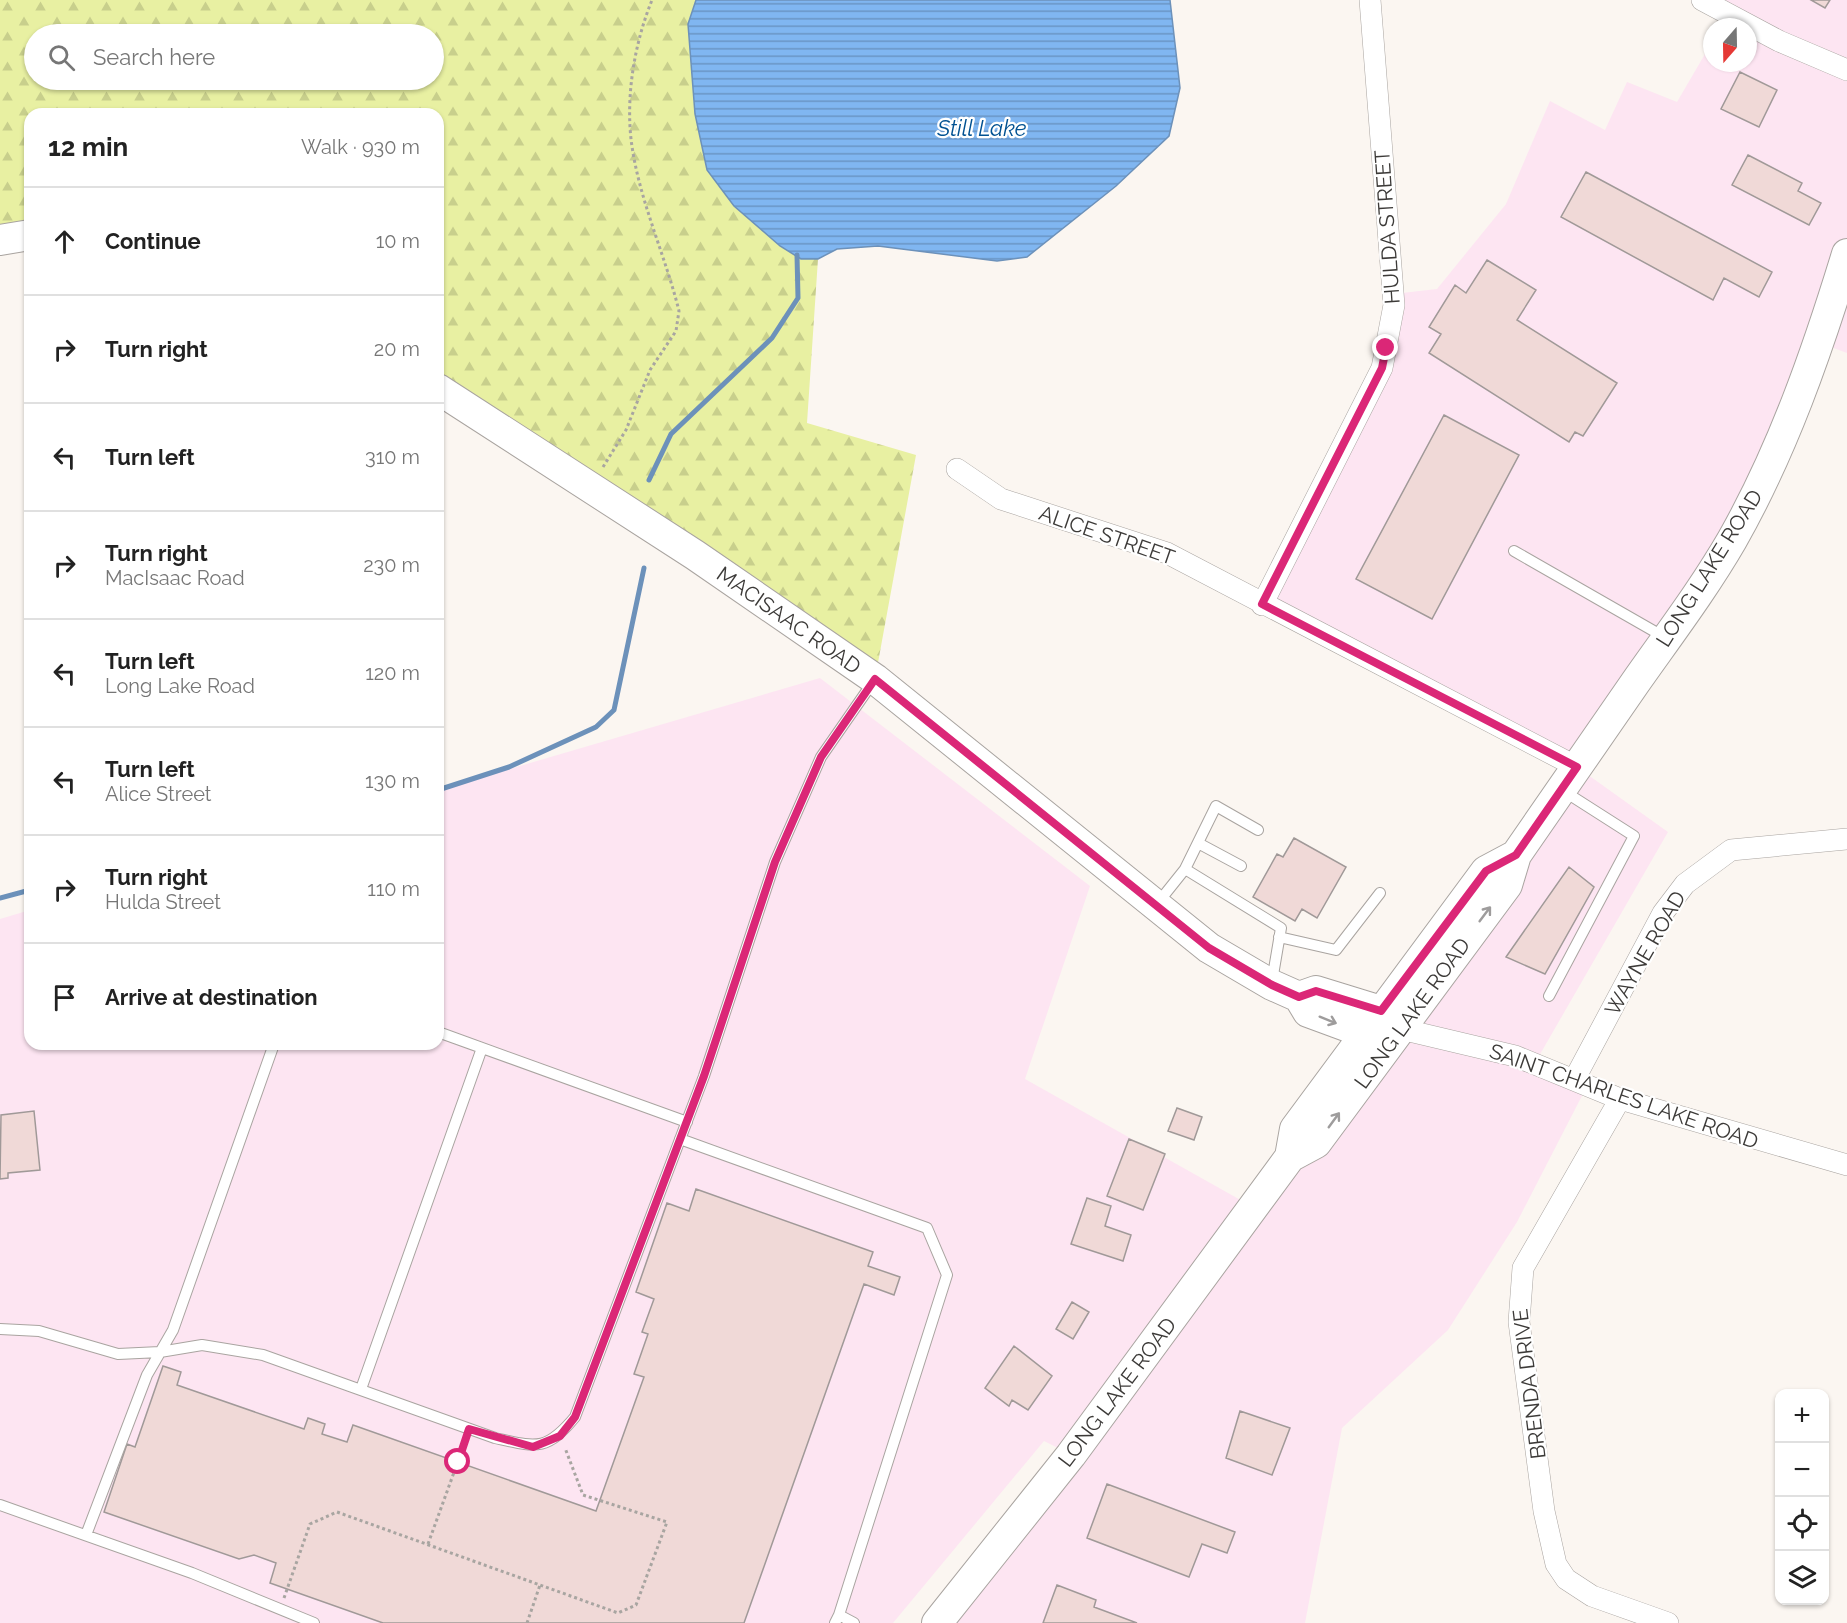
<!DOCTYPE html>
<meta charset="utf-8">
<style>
:root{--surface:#fff;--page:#f6f6f6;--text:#222;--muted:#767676;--line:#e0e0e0}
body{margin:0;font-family:Raleway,sans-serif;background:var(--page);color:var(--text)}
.controls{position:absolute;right:18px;bottom:18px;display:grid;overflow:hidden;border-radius:12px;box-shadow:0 2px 4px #0004}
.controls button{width:54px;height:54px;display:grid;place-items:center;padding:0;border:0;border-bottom:2px solid var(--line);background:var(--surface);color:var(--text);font:30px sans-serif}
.compass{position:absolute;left:1703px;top:18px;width:54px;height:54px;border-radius:50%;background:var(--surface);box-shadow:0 2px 4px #0004;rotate:200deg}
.stop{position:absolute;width:18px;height:18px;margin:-14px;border:4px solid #db2777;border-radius:50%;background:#fff}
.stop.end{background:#db2777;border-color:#fff;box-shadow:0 2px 6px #0008}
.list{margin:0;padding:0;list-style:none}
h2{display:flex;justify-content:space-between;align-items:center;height:78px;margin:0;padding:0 24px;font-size:26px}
h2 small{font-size:20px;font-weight:400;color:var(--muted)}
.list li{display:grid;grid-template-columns:39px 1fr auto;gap:18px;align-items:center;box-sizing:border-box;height:108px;padding:0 24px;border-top:2px solid var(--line)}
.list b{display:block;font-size:22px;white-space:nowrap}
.list p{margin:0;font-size:20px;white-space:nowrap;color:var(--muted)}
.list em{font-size:20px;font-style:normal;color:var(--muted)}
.icon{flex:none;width:33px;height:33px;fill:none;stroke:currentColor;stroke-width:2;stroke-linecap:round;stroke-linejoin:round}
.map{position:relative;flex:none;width:1847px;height:1623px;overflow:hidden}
.search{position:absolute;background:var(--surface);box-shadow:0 2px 4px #0004;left:24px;top:24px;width:420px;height:66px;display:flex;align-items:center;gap:15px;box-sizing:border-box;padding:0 21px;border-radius:33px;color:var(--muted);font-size:22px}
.panel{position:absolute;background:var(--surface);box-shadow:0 2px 4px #0004;left:24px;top:108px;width:420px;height:942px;border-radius:18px}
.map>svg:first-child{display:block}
.commercial{fill:#fde5f2}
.forest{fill:url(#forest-firs);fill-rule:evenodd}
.water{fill:url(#water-rules);stroke:#6c91ba;stroke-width:1.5}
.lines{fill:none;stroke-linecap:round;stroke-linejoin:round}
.stream{stroke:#6c91ba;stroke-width:5}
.building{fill:#f0d9d7;stroke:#a09998;stroke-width:1.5}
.lane-casing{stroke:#a9a4a0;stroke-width:12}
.street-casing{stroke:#a9a4a0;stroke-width:22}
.secondary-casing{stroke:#a9a4a0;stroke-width:32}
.path{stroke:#a8a5a1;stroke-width:3;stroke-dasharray:3 3;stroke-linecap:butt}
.lane{stroke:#fff;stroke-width:10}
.street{stroke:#fff;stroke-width:21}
.secondary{stroke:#fff;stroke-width:30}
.oneway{stroke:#9e9c9c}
.route{stroke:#db2777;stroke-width:8}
.labels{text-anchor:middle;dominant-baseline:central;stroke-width:4.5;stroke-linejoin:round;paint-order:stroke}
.street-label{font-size:21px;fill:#3c3a38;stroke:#fff}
.water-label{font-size:22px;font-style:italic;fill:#005192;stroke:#fff}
</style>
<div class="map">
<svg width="1847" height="1623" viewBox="0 0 1847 1623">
<defs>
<pattern id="forest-firs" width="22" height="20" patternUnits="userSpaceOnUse" patternTransform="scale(1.5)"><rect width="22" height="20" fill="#e8f0a2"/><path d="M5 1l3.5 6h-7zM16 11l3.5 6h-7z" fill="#c8cf8c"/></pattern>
<pattern id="water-rules" width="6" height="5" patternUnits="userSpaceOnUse" patternTransform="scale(1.5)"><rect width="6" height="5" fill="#80b6f1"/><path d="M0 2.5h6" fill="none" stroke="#6a95c4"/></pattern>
</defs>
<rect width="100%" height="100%" fill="#fbf6f1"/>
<path class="commercial" d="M1719,0H1847V353L1820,343L1793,410L1577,767L1668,832L1535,1063L1587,1086L1517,1222L1448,1330L1342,1428L1305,1623H943L1070,1454L1044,1441L893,1623H0V919L30,910V1044H438V790L820,678L1090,886L1025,1079L1253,1207L1577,767L1262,605L1382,368L1393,294L1437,289L1506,204L1550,101L1605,130L1627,82L1677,102L1712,42V63H1748V27H1721L1728,14Z"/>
<path class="forest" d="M0,0H696L688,24L695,114L707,170L780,245L801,259H818L807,423L916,455L875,679L438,389V114H30V235L0,240ZM34,34H434V80H34Z"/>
<path class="water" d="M696,0H1170L1180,88L1169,136L1116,186L1027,257L997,261L878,246L837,249L818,259H801L780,246L734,206L707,170L695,114L688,24Z"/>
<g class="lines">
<path class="stream" d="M649,480L671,434L772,338L798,298L797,255
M438,790L509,767L596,727L614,710L644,568
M0,898L30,890"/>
</g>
<path class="building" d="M1811,0H1830L1825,8Z
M1740,72L1777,90L1759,127L1721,109Z
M1748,155L1802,183L1798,191L1821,203L1809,225L1732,185Z
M1586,172L1772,272L1759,297L1724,278L1713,300L1561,217Z
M1487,260L1536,290L1517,320L1617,383L1583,436L1575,432L1569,442L1429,353L1441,334L1429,327L1455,285L1466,293Z
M1444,415L1519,455L1432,619L1356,579Z
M1294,838L1346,867L1317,918L1302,909L1295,921L1253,897L1277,854L1283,857Z
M1569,867L1594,887L1545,974L1506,957Z
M1177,1108L1202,1117L1194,1140L1168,1131Z
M34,1111L40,1170L8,1173V1178L0,1179L1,1115Z
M1129,1139L1165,1154L1143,1210L1107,1196Z
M696,1189L873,1252L868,1266L900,1277L894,1295L864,1284L744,1623H383L270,1583L276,1563L254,1555L239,1559L104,1512L127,1444L135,1447L163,1366L181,1372L177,1385L304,1429L308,1418L325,1424L322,1434L347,1442L353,1425L596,1511L644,1377L634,1374L648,1334L642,1332L654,1299L636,1292L667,1203L689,1211Z
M1087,1198L1111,1206L1105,1226L1131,1235L1123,1261L1071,1244Z
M1072,1302L1089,1312L1073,1339L1056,1329Z
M1014,1346L1052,1376L1028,1410L1012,1400L1009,1406L985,1388Z
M1240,1411L1290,1428L1272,1475L1226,1458Z
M1107,1484L1235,1532L1227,1553L1202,1544L1189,1577L1087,1538Z
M1057,1585L1096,1600L1094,1607L1137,1623H1043Z"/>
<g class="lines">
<g class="lane-casing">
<path id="lane" d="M1514,551L1666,638
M1198,843L1241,866
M1185,869L1216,806L1258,830
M1157,904L1185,869L1281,928L1272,981
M1279,937L1336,950L1380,893
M1549,996L1634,836L1562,790
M438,1032L687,1122
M680,1139L927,1228L947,1275L839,1615
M0,1329L39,1331L118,1354L160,1352L202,1345L263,1355L495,1438C536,1447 546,1452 575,1417L704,1076L775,862L821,757L873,682
M361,1389L482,1048
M0,1505L192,1573L314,1623
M86,1535L147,1375L173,1330L274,1044
M835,1623L839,1615L854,1623"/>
</g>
<g class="street-casing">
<path id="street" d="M1702,0L1779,41L1847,70
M957,469L1001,499L1167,553L1577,767
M1262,605L1382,368L1394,305L1370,0
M1401,1029L1515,1056L1620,1099L1847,1165
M1574,1080L1663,913L1685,884L1731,850L1847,839
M1620,1099L1523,1268L1519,1322L1544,1511L1556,1564L1566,1579L1592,1596L1668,1623"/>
</g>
<g class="secondary-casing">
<path id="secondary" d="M0,240L30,235
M438,389L695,555L875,679L1209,948L1272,985L1299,997L1308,1012L1365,1033L1401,1029
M1299,997L1316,991L1381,1011L1395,1024
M1290,1157L1316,1143L1507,885L1516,855C1556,798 1595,740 1635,683C1668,636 1703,590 1732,540C1783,450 1817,352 1847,254
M937,1623L1071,1455L1290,1157L1295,1129L1486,871L1516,855"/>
</g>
<path class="path" d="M603,467L626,430L650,370L676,331L679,311C665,254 638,198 631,139C626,93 635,42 652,0
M428,1544L465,1442
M284,1598L310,1524L337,1512L618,1613L636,1605L667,1522L583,1495L565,1448
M527,1623L540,1585"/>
<use href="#lane" class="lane"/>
<use href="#street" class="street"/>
<use href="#secondary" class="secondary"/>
</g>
<defs><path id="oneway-shaft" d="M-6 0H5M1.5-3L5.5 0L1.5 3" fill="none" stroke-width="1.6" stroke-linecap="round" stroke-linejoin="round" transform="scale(1.5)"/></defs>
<g class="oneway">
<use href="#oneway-shaft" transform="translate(1485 914) rotate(-53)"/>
<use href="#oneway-shaft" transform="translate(1328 1020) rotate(22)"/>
<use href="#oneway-shaft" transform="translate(1334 1120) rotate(-54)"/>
</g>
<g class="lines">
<path class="route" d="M458,1462L469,1429L533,1447L560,1436L575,1417L704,1076L775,862L821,757L875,679L1209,948L1272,985L1299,997L1316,991L1381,1011L1486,871L1516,855L1577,767L1262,604L1382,368L1386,348"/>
</g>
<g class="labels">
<g class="street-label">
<text transform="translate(1387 227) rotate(-94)">HULDA STREET</text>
<text transform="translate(1107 535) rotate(19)">ALICE STREET</text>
<text transform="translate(1709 568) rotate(-58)">LONG LAKE ROAD</text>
<text transform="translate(789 620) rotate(35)">MACISAAC ROAD</text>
<text transform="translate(1645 953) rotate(-60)">WAYNE ROAD</text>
<text transform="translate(1412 1013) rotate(-54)">LONG LAKE ROAD</text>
<text transform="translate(1624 1096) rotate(19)">SAINT CHARLES LAKE ROAD</text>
<text transform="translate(1529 1384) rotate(-97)">BRENDA DRIVE</text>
<text transform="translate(1117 1392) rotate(-53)">LONG LAKE ROAD</text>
</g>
<g class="water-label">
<text x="982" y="128">Still Lake</text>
</g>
</g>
</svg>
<div class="controls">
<button>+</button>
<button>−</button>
<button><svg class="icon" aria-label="locate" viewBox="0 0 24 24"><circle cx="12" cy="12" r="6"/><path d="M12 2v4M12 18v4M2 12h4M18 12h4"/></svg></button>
<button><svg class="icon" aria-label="layers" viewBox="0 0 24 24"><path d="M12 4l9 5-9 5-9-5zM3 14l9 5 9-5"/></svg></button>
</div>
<svg class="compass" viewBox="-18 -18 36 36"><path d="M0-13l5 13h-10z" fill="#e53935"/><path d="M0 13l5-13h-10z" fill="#767676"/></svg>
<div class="stop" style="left:458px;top:1462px"></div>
<div class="stop end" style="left:1386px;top:348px"></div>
<div class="search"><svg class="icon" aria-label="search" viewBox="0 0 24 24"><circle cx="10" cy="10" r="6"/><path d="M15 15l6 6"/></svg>Search here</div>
<section class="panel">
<h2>12 min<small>Walk · 930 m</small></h2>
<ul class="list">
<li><svg class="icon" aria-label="ahead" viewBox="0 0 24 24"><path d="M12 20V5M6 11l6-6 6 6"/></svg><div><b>Continue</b></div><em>10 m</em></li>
<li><svg class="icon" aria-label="right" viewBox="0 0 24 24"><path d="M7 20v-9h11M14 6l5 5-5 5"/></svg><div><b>Turn right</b></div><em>20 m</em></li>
<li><svg class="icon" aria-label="left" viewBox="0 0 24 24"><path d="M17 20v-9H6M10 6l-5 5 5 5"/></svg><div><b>Turn left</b></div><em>310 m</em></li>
<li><svg class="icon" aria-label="right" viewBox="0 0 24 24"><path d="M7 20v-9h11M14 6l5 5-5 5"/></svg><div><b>Turn right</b><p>MacIsaac Road</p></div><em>230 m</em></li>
<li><svg class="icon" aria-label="left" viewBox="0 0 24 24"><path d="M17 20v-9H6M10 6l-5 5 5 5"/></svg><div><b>Turn left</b><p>Long Lake Road</p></div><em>120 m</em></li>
<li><svg class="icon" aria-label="left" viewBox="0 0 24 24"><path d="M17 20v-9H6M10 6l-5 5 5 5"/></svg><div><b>Turn left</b><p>Alice Street</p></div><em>130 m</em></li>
<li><svg class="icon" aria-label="right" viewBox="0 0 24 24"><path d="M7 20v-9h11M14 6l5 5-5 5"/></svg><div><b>Turn right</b><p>Hulda Street</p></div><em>110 m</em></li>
<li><svg class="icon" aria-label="arrive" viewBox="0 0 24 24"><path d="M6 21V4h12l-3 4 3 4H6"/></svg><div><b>Arrive at destination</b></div></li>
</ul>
</section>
</div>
